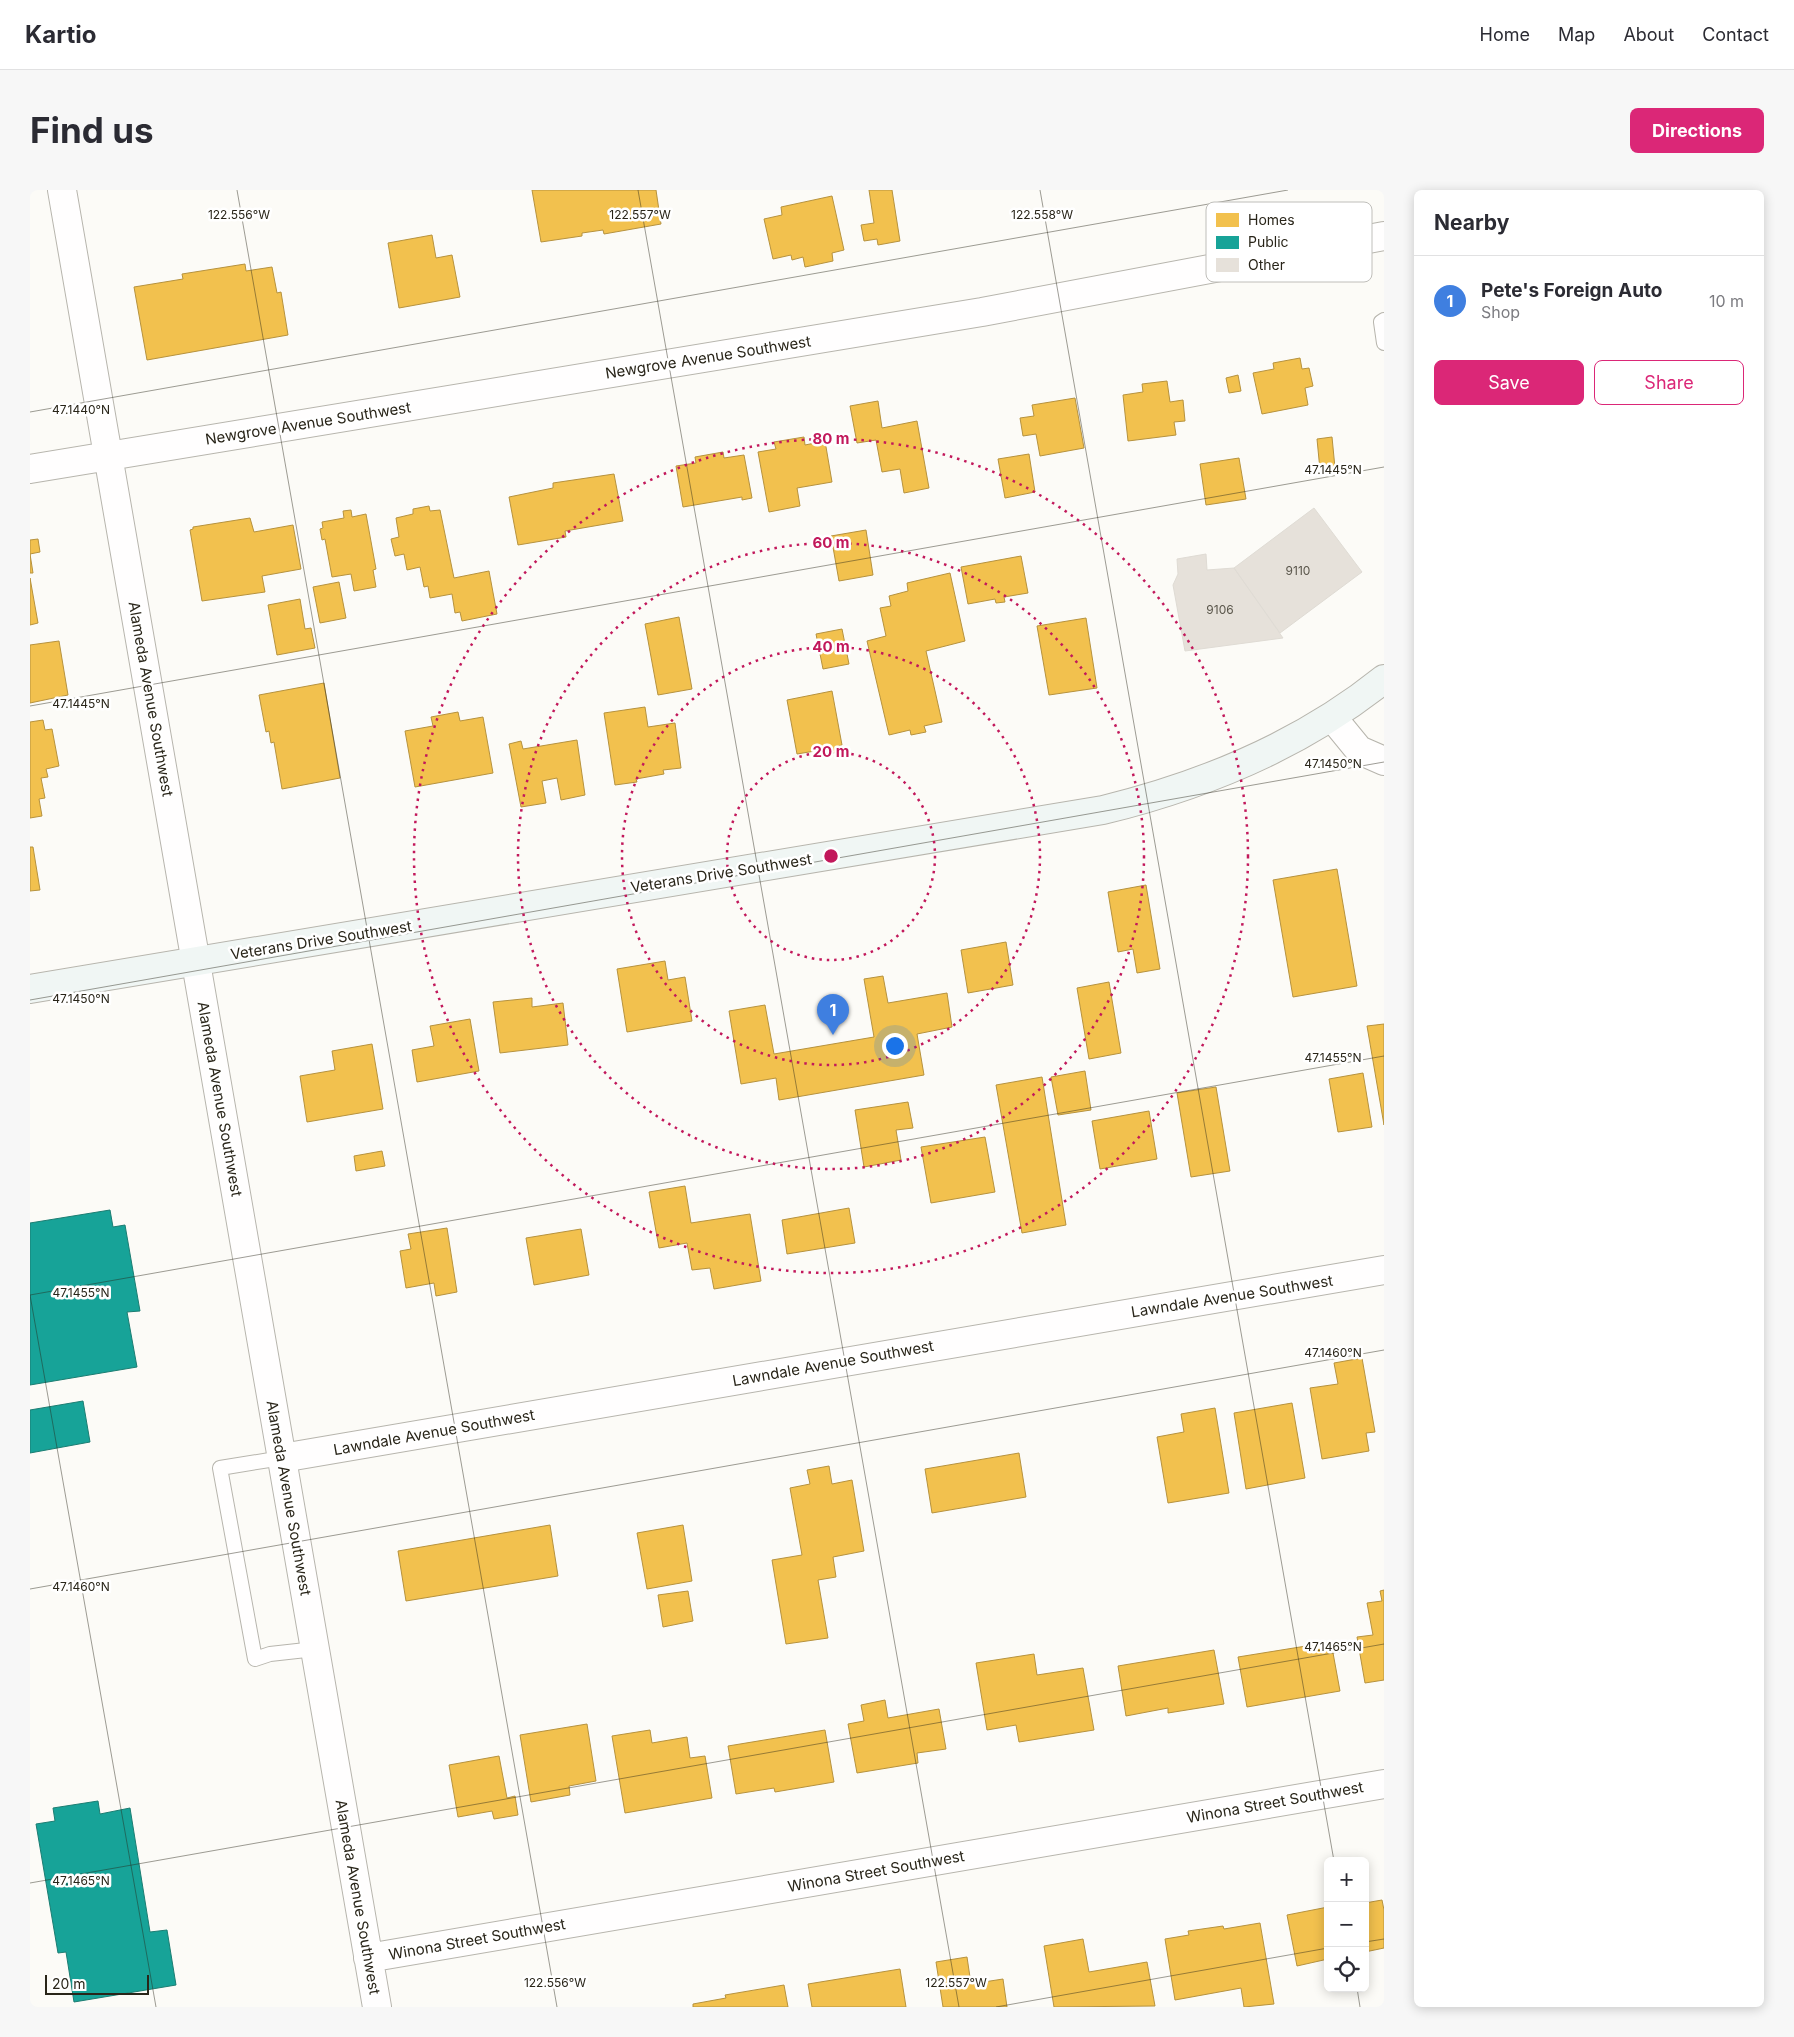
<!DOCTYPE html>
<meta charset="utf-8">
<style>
:root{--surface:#fff;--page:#f7f7f7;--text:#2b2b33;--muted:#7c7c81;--line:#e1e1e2;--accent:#db2777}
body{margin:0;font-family:Inter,sans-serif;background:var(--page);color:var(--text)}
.controls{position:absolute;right:15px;bottom:15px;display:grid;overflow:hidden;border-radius:8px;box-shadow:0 2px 12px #0003}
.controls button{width:45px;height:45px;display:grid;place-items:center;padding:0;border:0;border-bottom:1px solid var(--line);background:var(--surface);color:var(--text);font:25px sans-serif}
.scale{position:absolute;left:15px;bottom:12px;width:104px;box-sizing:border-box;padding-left:5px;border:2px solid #292519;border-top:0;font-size:14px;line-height:18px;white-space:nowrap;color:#292519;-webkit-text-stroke:4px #fff;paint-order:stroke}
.you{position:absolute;left:864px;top:855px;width:18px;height:18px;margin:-12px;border:4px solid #fff;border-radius:50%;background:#1a73e8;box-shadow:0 0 0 8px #1a73e833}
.badge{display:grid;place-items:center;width:32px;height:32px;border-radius:50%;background:var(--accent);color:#fff;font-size:16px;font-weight:700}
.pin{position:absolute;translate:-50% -41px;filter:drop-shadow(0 1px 2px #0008)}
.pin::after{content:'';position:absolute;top:26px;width:18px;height:15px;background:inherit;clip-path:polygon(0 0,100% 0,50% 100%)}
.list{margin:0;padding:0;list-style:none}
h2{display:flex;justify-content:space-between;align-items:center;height:65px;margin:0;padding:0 20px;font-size:21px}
h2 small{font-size:16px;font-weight:400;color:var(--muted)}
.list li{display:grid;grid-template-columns:32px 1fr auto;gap:15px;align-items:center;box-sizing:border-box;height:90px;padding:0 20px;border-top:1px solid var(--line)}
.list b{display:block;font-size:19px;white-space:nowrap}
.list p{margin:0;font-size:16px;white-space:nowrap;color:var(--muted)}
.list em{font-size:16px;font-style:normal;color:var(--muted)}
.actions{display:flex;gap:10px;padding:15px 20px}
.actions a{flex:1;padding:11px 0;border:1px solid var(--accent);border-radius:8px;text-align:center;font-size:18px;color:var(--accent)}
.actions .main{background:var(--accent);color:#fff}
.icon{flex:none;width:28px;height:28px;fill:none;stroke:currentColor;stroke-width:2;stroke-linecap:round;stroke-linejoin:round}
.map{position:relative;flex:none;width:1354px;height:1817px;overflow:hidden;border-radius:8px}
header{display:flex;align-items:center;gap:30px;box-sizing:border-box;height:70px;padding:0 25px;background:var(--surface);border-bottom:1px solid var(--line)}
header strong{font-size:24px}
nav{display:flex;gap:28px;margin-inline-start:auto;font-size:18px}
.intro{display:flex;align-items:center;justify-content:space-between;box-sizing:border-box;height:120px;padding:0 30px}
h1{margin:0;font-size:35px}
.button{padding:12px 22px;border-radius:8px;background:var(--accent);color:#fff;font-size:18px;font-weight:700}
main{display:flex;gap:30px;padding:0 30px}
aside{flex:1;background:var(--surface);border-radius:8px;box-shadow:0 2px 12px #0003}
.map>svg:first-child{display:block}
.homes{fill:#f2c14e;stroke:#b6923e}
.public{fill:#17a398;stroke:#1c7d72}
.building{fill:#e6e1da;stroke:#dfdbd4}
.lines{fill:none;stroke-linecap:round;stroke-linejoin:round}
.lane-casing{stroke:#b7b5ad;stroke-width:16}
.street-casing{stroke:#b7b5ad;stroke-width:30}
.secondary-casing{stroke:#b7b5ad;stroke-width:30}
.lane{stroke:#fffefe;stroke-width:14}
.street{stroke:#fffefe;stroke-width:28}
.secondary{stroke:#f0f6f4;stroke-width:28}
.ticks{fill:none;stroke:#292519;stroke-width:1;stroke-opacity:0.45}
.ring{fill:none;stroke:#c2185b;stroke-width:2.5;stroke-dasharray:2.5 5}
.labels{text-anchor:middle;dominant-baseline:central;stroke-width:5;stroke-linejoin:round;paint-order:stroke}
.number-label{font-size:12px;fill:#5a564b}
.street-label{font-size:15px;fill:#292519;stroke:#fff}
.key{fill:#fff;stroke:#bfbeba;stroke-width:1}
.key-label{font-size:14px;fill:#292519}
.ticks-label{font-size:12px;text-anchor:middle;fill:#292519;stroke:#fff;stroke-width:5;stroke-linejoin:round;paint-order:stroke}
.centre{fill:#c2185b;stroke:#fff;stroke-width:2.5}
.ring-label{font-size:15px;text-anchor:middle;font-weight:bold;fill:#c2185b;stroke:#fff;stroke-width:5;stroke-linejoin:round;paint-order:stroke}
</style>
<header>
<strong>Kartio</strong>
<nav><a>Home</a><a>Map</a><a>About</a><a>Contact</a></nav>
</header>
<div class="intro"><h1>Find us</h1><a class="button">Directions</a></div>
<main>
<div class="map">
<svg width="1354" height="1817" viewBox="0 0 1354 1817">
<rect width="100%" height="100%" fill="#fcfbf7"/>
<path class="homes" d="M502,0H626L631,34L574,44L573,40L552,43V46L511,52Z
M839,0H862L870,51L848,55L847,49L834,51L831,35L844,33Z
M802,6L814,60L802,63L803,71L775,77L773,67L762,70L761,65L743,69L734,29L752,25L751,17Z
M402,45L406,68L422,65L430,107L369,118L358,53Z
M215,74L216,81L242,77L247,103L251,102L258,145L117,170L104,97L153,89L152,84Z
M1270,168L1272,179L1279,178L1283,196L1275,198L1278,215L1232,224L1223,183L1244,179L1243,173Z
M1208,185L1211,201L1199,203L1196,188Z
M1137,191L1140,212L1153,210L1155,231L1144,232L1146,245L1098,251L1093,205L1113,202L1112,194Z
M1045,208L1054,258L1010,266L1006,244L993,246L990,228L1004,226L1002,215Z
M848,211L852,238L887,231L899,298L874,303L870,279L852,282L846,250L827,253L820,216Z
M774,247L775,255L795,251L802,292L767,298L770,316L739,322L728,262L746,259L744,252Z
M1302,247L1305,278L1290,280L1287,249Z
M693,262L694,268L714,265L722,308L712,310V307L653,317L646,276L666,273L665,267Z
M999,264L1005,302L975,308L968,269Z
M1209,268L1216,309L1176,315L1170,274Z
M584,284L593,331L535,341L536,347L488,355L479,307L523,298V293Z
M399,316L400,321L410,320L424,388L459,381L467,424L432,431L430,422L425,423L422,404L400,408L398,396L394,397L390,377L377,380L374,364L365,366L361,349L369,347L366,328L383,324V319Z
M321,320L322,327L336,324L346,379L343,380L346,397L324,401L321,384L302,387L295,349L292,350L290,339L293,338L292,332L314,328L313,321Z
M220,328L224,342L263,335L271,379L232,386L235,402L172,411L160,340L163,339V337Z
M836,340L843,385L809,391L801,346Z
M8,349L10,362L0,364L3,383H0V350Z
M991,366L998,403L974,407L975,412L966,413L965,409L938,414L931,377Z
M920,383L935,451L896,461L912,532L894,536L896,542L881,545L880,540L859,545L837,451L856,446L850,418L861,416L859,406L878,401L877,393Z
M0,388L8,433L0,435Z
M309,392L316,428L290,433L283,397Z
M270,409L275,439L281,438L285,458L247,465L238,415Z
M649,427L662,499L628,505L615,434Z
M1056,428L1067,498L1019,505L1007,436Z
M812,439L819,474L793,479L786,444Z
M29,451L38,505L0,513V455Z
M294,493L310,588L252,599L244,552L241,553L239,541L236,542L229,505Z
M802,501L812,555L808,556L809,562L792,565L791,560L767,564L757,510Z
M615,517L618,537L645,533L651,578L633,580L634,584L606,589L607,592L585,595L574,523Z
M428,522L430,531L453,527L463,583L385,597L375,541L403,536L401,527Z
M13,530L15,540L22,539L29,576L16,579L18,587L11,588L15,608L9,609L12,626L0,628V532Z
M547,550L555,605L531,610L527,588L512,591L516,613L491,617L479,554L491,551L493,559Z
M0,657H3L10,700L0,701Z
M1307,679L1327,796L1263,807L1243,690Z
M1116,695L1130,779L1107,783L1103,759L1088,762L1078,702Z
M976,752L983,795L938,803L931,760Z
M635,771L638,790L655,787L662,831L597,842L587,779Z
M853,786L858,813L917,803L922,837L887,844L894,885L749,910L746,888L711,894L699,821L735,815L744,864L844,847L834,789Z
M1079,792L1091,863L1059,869L1047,798Z
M502,808V817L533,813L538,855L470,863L463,812Z
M440,829L449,881L387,892L382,860L404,856L400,836Z
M1354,834V935L1337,836Z
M342,854L353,919L277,932L270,886L305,880L302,861Z
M1055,881L1061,920L1028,925L1021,887Z
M1333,883L1342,937L1308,942L1299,889Z
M1012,887L1036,1035L992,1043L966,895Z
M1186,897L1200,981L1161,987L1147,903Z
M878,912L883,938L866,940L871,970L834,977L825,920Z
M1119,921L1127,969L1070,979L1062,931Z
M955,947L965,1002L901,1013L891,957Z
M352,961L355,976L326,981L324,966Z
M655,996L661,1033L720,1024L731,1091L684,1099L680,1078L662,1080L657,1053L629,1058L619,1002Z
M819,1018L825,1053L757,1064L752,1030Z
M417,1038L427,1102L406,1106L404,1093L376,1098L370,1061L381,1059L378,1044Z
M551,1039L559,1085L504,1095L496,1048Z
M1332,1168L1345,1242L1336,1243L1339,1261L1292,1269L1280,1198L1308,1194L1304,1173Z
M1262,1213L1275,1288L1216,1299L1204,1223Z
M1185,1218L1199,1303L1138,1313L1127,1247L1154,1242L1151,1224Z
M989,1263L996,1307L902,1323L895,1279Z
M799,1276L802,1294L822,1290L834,1361L803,1367L806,1387L788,1390L798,1448L756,1454L742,1370L772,1365L760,1298L780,1294L777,1280Z
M520,1335L528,1386L376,1411L368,1361Z
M653,1335L662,1391L617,1399L607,1343Z
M1354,1400V1490L1335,1493L1327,1447L1343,1445L1337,1413L1352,1411L1350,1401Z
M658,1401L663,1431L633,1437L628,1405Z
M1301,1452L1310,1501L1217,1517L1208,1467Z
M1184,1460L1194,1514L1138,1523V1518L1096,1526L1088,1476Z
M1004,1464L1007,1485L1053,1478L1064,1540L989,1552L986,1535L957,1540L946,1473Z
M855,1510L858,1528L909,1519L916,1559L887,1563L888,1573L827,1583L818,1534L834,1531L831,1515Z
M557,1534L566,1591L539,1596L540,1605L501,1612L490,1545Z
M620,1540L622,1553L657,1547L660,1568L675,1566L682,1608L595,1623L582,1546Z
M795,1540L804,1592L745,1602L744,1598L706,1604L698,1556Z
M469,1566L477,1608L485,1606L488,1625L464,1629L462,1621L428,1627L419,1575Z
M1352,1710L1354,1720V1758L1335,1762V1713Z
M1298,1717V1769L1267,1776L1257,1725Z
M1230,1733L1244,1814L1214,1817L1211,1798L1145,1810L1135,1749L1159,1745L1158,1741L1193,1736L1194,1739Z
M1053,1749L1059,1782L1117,1772L1125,1816L1024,1817L1014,1756Z
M937,1767L941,1794L973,1789L977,1817H913L906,1772Z
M870,1779L876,1817H782L778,1794Z
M754,1795L758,1817H663V1814L696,1808L695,1805Z"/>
<path class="public" d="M80,1020L83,1037L95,1035L110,1121L97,1122L107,1177L0,1195V1033Z
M53,1211L60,1252L0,1263V1220Z
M68,1611L70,1624L100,1618L120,1742L137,1740L146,1795L44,1812L36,1762L28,1763L6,1634L25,1631L23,1618Z"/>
<path class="building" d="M1284,318L1332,382L1250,443L1204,378Z
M1176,364L1177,380L1204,378L1253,448L1155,461L1143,395L1148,384L1147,369Z"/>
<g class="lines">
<g class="lane-casing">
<path id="lane" d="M1354,130L1351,132L1354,153
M252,1268L190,1278L225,1469L240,1464L285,1459"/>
</g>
<g class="street-casing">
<path id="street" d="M32,0L347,1817
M0,279L952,122L1354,46
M1302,527L1329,560L1354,571
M252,1268L1354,1080
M338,1768L1354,1594"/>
</g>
<g class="secondary-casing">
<path id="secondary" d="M0,799L1073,620C1175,595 1272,555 1354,489"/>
</g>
<use href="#lane" class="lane"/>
<use href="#street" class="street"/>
<use href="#secondary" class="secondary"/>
</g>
<path class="ticks" d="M207,0L527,1817M608,0L929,1817M1010,0L1304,1671M0,222L1258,0M0,516L1354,277M0,810L1354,572M0,1105L126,1817M0,1105L1354,866M0,1399L1354,1160M0,1693L1354,1454M1335,1752L1354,1749M1327,1798L1330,1817M966,1817L1298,1758"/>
<g class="ring">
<circle cx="801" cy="666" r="104"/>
<circle cx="801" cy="666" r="209"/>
<circle cx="801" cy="666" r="313"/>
<circle cx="801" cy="666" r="417"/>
</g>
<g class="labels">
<g class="number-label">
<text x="1268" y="380">9110</text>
<text x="1190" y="419">9106</text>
</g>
<g class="street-label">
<text transform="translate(678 167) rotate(-9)">Newgrove Avenue Southwest</text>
<text transform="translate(278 233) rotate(-9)">Newgrove Avenue Southwest</text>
<text transform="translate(121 509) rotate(80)">Alameda Avenue Southwest</text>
<text transform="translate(691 683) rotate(-9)">Veterans Drive Southwest</text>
<text transform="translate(291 750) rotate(-9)">Veterans Drive Southwest</text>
<text transform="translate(190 909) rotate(80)">Alameda Avenue Southwest</text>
<text transform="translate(1202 1106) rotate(-9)">Lawndale Avenue Southwest</text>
<text transform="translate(803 1173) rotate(-10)">Lawndale Avenue Southwest</text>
<text transform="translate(404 1242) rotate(-10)">Lawndale Avenue Southwest</text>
<text transform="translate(259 1308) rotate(80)">Alameda Avenue Southwest</text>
<text transform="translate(1245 1612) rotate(-10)">Winona Street Southwest</text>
<text transform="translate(846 1681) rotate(-10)">Winona Street Southwest</text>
<text transform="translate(328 1707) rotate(80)">Alameda Avenue Southwest</text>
<text transform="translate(447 1749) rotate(-10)">Winona Street Southwest</text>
</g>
</g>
<rect x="1176" y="12" width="166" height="80" rx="8" class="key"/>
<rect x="1186" y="23" width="23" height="14" fill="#f2c14e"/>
<rect x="1186" y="46" width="23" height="13" fill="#17a398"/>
<rect x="1186" y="68" width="23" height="14" fill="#e6e1da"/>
<g class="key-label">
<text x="1218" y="35">Homes</text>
<text x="1218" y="57">Public</text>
<text x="1218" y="80">Other</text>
</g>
<g class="ticks-label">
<text x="209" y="29">122.556°W</text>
<text x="610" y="29">122.557°W</text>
<text x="1012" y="29">122.558°W</text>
<text x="51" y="224">47.1440°N</text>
<text x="1303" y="284">47.1445°N</text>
<text x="51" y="518">47.1445°N</text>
<text x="1303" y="578">47.1450°N</text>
<text x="51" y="813">47.1450°N</text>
<text x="1303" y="872">47.1455°N</text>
<text x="51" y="1107">47.1455°N</text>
<text x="1303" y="1167">47.1460°N</text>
<text x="51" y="1401">47.1460°N</text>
<text x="1303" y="1461">47.1465°N</text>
<text x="51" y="1695">47.1465°N</text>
<text x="525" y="1797">122.556°W</text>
<text x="926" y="1797">122.557°W</text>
</g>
<circle cx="801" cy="666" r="8" class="centre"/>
<g class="ring-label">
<text x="801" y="254">80 m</text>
<text x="801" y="358">60 m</text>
<text x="801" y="462">40 m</text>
<text x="801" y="567">20 m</text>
</g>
</svg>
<div class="controls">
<button>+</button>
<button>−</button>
<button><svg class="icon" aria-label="locate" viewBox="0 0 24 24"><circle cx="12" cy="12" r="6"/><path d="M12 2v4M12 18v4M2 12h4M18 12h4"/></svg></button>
</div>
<div class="scale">20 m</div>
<div class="you"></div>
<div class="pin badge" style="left:803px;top:845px;background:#3f7fe0">1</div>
</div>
<aside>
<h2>Nearby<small></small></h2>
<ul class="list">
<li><span class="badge" style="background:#3f7fe0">1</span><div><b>Pete's Foreign Auto</b><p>Shop</p></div><em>10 m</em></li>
</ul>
<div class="actions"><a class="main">Save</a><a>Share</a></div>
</aside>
</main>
